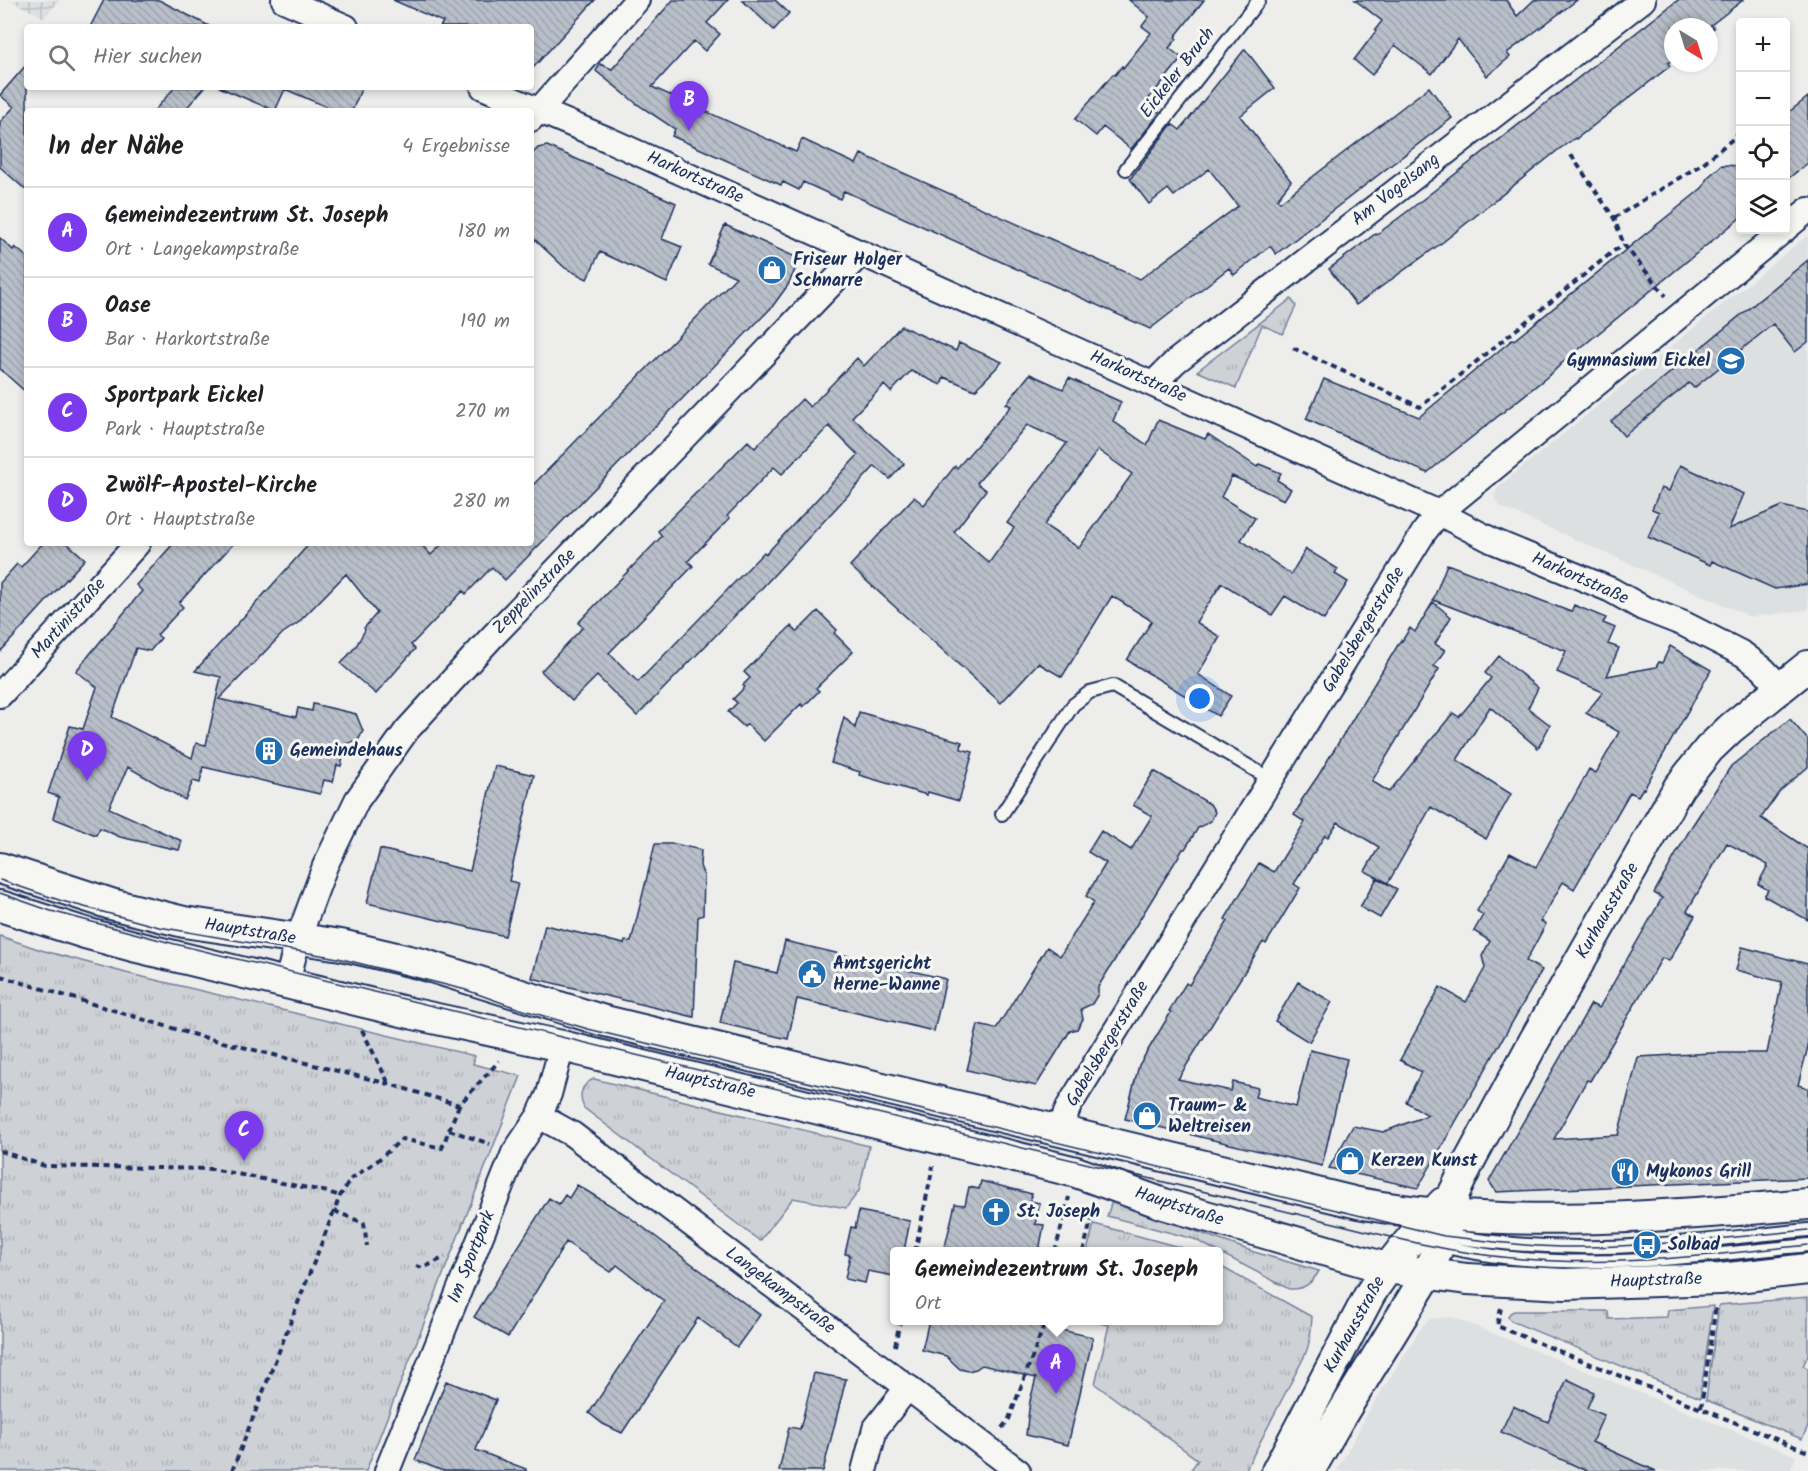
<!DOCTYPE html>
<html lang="de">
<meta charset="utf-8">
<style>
:root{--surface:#fff;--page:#f2f2f2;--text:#202124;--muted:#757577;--line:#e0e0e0;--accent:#7c3aed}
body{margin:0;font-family:Kalam,sans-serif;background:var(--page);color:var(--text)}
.controls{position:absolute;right:18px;top:18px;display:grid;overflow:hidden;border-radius:6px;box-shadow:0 3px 9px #0003}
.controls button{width:54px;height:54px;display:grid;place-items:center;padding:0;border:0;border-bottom:2px solid var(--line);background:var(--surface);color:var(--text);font:30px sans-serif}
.compass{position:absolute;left:1664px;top:18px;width:54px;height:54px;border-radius:50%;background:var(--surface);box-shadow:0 3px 9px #0003;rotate:142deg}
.you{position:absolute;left:1200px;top:699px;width:21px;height:21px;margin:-15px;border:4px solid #fff;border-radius:50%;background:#1a73e8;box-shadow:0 0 0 9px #1a73e833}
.badge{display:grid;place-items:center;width:39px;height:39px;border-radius:50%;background:var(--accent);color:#fff;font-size:20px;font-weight:700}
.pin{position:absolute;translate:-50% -50px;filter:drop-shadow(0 2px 3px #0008)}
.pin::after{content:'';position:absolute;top:32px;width:21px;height:18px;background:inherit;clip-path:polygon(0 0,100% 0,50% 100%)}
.popup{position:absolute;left:890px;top:1247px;width:333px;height:78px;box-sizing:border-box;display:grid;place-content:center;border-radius:6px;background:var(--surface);filter:drop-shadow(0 2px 4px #0005);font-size:20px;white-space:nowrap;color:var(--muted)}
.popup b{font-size:22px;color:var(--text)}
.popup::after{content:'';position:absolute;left:50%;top:100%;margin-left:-12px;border:12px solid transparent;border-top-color:var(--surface)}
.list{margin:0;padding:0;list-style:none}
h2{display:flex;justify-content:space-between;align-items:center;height:78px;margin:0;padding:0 24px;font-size:26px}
h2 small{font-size:20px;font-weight:400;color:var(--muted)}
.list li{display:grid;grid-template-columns:39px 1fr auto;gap:18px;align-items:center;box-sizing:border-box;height:90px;padding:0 24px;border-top:2px solid var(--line)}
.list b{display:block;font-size:22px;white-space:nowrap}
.list p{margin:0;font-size:20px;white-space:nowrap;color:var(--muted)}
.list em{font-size:20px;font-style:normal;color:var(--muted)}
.icon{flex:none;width:33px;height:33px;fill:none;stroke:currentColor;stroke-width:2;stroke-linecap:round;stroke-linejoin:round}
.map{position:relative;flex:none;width:1808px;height:1471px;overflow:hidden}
.search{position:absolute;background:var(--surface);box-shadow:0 3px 9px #0003;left:24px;top:24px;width:510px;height:66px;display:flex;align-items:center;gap:15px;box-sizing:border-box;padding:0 21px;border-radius:6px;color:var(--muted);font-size:22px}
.panel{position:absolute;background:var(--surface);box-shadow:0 3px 9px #0003;left:24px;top:108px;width:510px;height:438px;border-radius:6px}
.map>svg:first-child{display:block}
.built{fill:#dde0e1}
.industrial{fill:url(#industrial-grid)}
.grass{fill:url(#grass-tufts);stroke:#74809a;stroke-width:1.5}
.building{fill:url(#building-back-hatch);stroke:#1b2f5e;stroke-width:1.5;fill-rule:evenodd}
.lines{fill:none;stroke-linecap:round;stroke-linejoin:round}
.service-casing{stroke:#1b2f5e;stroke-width:16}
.minor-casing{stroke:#1b2f5e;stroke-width:28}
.tertiary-casing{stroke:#1b2f5e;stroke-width:34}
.path{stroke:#1b2f5e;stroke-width:4;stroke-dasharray:6 4.5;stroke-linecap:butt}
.service{stroke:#f6f6f2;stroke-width:12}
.minor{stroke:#f6f6f2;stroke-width:24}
.tertiary{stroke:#f6f6f2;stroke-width:30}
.tram{stroke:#1b2f5e;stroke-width:1.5}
.labels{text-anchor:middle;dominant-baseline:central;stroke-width:6;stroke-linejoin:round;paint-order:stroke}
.street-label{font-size:18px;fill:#1b2f5e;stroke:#f6f6f2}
.poi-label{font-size:18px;font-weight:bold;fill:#1b2f5e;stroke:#f6f6f2;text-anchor:start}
</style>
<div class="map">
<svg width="1808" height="1471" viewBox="0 0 1808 1471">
<defs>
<pattern id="industrial-grid" width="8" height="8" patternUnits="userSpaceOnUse" patternTransform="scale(1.5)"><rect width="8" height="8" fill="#dde0e1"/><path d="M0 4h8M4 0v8" fill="none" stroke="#bdc0c3"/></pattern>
<pattern id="grass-tufts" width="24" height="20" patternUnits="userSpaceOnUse" patternTransform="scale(1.5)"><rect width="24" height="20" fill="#ced2d7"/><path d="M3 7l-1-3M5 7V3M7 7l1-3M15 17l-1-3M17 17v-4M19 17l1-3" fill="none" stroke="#b0b5bb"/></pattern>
<pattern id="building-back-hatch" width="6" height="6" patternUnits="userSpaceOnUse" patternTransform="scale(1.5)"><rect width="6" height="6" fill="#b9bfc8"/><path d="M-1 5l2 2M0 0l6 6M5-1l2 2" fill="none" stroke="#9ea4ae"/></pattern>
</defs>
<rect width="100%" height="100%" fill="#edeeec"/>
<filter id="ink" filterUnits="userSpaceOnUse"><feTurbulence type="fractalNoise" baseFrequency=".0167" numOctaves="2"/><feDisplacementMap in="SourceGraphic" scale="12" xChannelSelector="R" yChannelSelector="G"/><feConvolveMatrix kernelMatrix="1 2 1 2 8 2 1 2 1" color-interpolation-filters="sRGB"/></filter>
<g filter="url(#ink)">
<path class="built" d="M1808,235V610L1751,617L1501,507L1497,503L1494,497L1498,487Z
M1450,1317H1453L1796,1456L1790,1471H1337L1366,1416L1423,1325L1430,1319Z"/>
<path class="industrial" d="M10,0H60L44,18Z"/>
<path class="grass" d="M1291,299L1296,306L1283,334L1262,325L1236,388L1197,371Z
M0,936L41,950L126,973L475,1056L473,1064L521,1076L366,1471H0Z
M594,1079L869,1146L859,1191L846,1208L793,1198L760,1241L584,1108C578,1096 581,1084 594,1079Z
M1113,1198L1198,1232L1254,1252L1319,1271C1312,1283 1304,1290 1289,1289L1194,1239L1107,1216Z
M1094,1224L1190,1250L1193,1251H1087Z
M1218,1265L1312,1317C1311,1331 1310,1345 1304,1357L1245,1471H1190L1198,1460L1095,1384L1109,1325L1090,1321L1218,1320Z
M1808,1297V1355L1803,1366L1808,1368V1426L1802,1439L1706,1400L1719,1305Z
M1713,1306L1700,1398L1511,1321L1508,1317L1510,1313L1514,1311H1608L1609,1319L1667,1317L1668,1310Z"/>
<path class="building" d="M104,0H159L211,27H90Z
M393,0H595L531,70V27H440L443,22Z
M673,0H728L707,23L720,34L705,51L694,41L652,87L796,152L802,139L856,164L861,154L1140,279L1238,206L1209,169L1174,196L1168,189L1149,204L1130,179L1172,124L1180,130L1245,49L1275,88L1240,116L1291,181L1277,199L1280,202L1429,87L1452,118L1276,254L1270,246L1234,275L1229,268L1150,329L844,191L840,199L803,182L799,190L783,182L781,185L672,136L675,129L637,104L596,71L600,64L612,69Z
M742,0H775L789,13L774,30Z
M1129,0H1204L1175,37L1177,39L1169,48L1182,58L1147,101L1160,113L1131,149L1103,127L1096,136L1075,119L1113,74L1115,75L1122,66L1123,68L1151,33L1142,26L1149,17Z
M1355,0H1506L1517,16L1534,0H1577L1507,53L1510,57L1487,76L1458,39L1432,74L1395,45L1372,75L1354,60L1376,31L1375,30L1382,21Z
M1678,0H1743L1711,25L1714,28L1709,32V27H1673V59L1668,63L1670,66L1576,139L1575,138L1558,150L1443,242L1356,305L1329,269L1375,234L1376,235L1408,211Z
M27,64V191L0,167V122L14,107L0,95Z
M175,87H205L184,111H154Z
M219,87H362L352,111H336L285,89L275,111Z
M1808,97V163L1785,181V115Z
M547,146L676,203L662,239L682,247L667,283L600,252L587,279L565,268L531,236V155L538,148Z
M1722,165L1740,166V218L1562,363L1552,373L1427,473L1306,419L1324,379L1419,417L1513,339L1514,340L1695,194L1703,187L1707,178Z
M725,225L800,259L788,285L772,307L505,580L492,567L466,594L463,591L411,645L415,649L376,694L341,664L356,646L365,630L364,628L377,613L346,574L298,623L283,633L219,699L296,717L298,708L312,711L313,704L356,714L363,731L359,739L346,744L341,766L337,765L333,782L324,780L320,794L203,767L200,783L193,781L185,800L128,767L109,808L182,841L179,850L120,837L100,828L96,835L53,818L59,797L48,793L70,726L83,729L97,687L76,671L142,591L136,585L174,543H234L179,603L183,607L157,635L161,638L150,651L136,648L112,717L192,758L196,743L206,745L221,677L195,671L310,543H420L431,555L443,543H531V487L736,277L708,264Z
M0,238L13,250L15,247L27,257V393L0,369Z
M1808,260V342L1795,352L1773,324L1694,388L1689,383L1624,436L1611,421Z
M901,326L956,351L959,343L1002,362L975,390L944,377L941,385L911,371L891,392L884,385L852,417L904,464L890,479L875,466L761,589L637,716L597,676L572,701L541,671L583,627L578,623L662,536L658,531L748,441L755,448L802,399L810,407L857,358L864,366ZM829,426L858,455L766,554L764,552L638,682L609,653L693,566L688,561L730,518L727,516L774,467L782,474Z
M1030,374L1063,389L1069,378L1121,402L1113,421L1147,445L1158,420L1205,439L1208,434L1257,467L1259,464L1281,473L1277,480L1291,489L1284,500L1232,476L1221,497L1255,518L1241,540L1291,574L1306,549L1338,569L1335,574L1348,582L1324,620L1285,596L1272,615L1222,583L1196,622L1220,637L1198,674L1231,696L1218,716L1127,660L1152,621L1112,596L1062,677L1038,663L1001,703L850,566L914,497L924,505L955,466L957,468L1011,406L1006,404ZM1027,425L1067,443L1007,523L1014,528L989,563L954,532L986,490L977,483ZM1098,450L1132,474L1079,548L1044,525Z
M1680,465L1744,494L1729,529L1782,506L1808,512V584L1775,589L1712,561L1710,565L1648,537L1659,512L1652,509L1661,488L1669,491Z
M43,543H67L85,559L0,652V583L17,564L21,567Z
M1447,564L1571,612L1574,605L1606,618L1603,623L1615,628L1608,644L1619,648L1607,676L1656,667L1659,662L1662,663L1670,646L1711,670L1644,789L1643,788L1638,796L1630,792L1574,889L1563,882L1541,921L1546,924L1526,961L1542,970L1418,1188L1329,1168L1353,1126L1383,1132L1428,1115L1406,1102L1421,1072L1400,1060L1440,987L1466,1002L1485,968L1482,956L1490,941L1474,931L1483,915L1477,911L1510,853L1536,867L1589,769L1596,773L1619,732L1586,713L1603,692L1557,672L1566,651L1433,600Z
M1433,602L1451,617L1435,644L1445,650L1434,666L1439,669L1372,781L1389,792L1453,713L1459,717L1491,678L1485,673L1499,656L1538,688L1528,708L1550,725L1538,748L1490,707L1457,760L1511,794L1486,839L1431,807L1388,883L1365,871L1379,847L1338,822L1328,837L1325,835L1294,884L1300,888L1266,944L1263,942L1178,1079L1231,1091L1233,1082L1258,1088L1255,1097L1296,1107L1310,1050L1347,1059L1322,1166L1125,1119L1139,1065L1171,1012L1169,1011L1186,983L1189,985L1228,921L1225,919L1259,863L1274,872L1305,822L1294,815L1302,802L1301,801L1318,776L1401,640L1402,641L1410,628L1415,632Z
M818,611L837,630L834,633L853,652L816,688L819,691L803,707L801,704L764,741L747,724L744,727L728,712L737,703L733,699L745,687L743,685L750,678L744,672L791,626L797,632Z
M859,712L962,742L961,749L973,752L959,801L928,792L927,795L859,775L860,772L831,763L844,717L855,728Z
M1790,719L1808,740V767L1780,791L1761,818L1808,849V920L1764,896L1768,890L1758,884L1768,865L1727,843L1687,911L1695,916L1669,961L1662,958L1590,1081L1587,1080L1554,1139L1618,1135L1638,1057L1712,1053H1767L1782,982L1736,970L1742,947L1808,964V1047L1798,1085L1808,1088V1178L1496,1192L1489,1181L1591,1004L1599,1008L1662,898L1654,893L1692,826L1731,766Z
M495,766L534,775L509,881L518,883L505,936L367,903L380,849L470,871Z
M1154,771L1210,804L1215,812L1211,821L1198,828L1185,849H1183L1098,987V994L1092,1004L1081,1009L1083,1019L1077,1029L1070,1031L1036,1086L967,1070L978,1025L996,1029L1047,947L1060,956L1094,902L1086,896L1106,863L1088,852L1101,831L1131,850L1152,816L1133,805Z
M655,844H675L701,850L700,866L704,876L703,915L698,917L694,1017L532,978L545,925L624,944L625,941L631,942Z
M1377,878L1397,889L1380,918L1360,907Z
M785,941L946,979L934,1031L797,999L788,1039L720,1023L733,963L777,973Z
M1298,982L1332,1002L1309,1042L1275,1021Z
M981,1181L1032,1194L1030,1201L1040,1203L1035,1224L1044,1225L1039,1251H944L955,1204L965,1205L969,1187L979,1189Z
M577,1185L628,1216L760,1315L737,1347L698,1318L622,1433L603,1424L589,1413L664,1301L617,1265L611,1272L566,1242L508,1337L474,1317L549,1198L559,1204L565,1195L569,1198Z
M859,1211L910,1221L904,1251H894V1276L868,1271L865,1283L845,1279L850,1255L845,1254L851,1227L855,1228Z
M929,1320H1029L1028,1323L1093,1337L1068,1445L1026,1435L1030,1401L1036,1378L982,1365L976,1369L968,1371L960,1369L946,1356L922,1350Z
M814,1373L846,1379L823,1471H779L789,1427L800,1429Z
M1567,1379L1594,1392L1587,1408L1604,1415L1592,1442L1656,1471H1587L1501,1432L1513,1406L1548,1422Z
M446,1381L496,1400L476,1450L526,1469V1471H443L415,1460Z"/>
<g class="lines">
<g class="service-casing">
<path id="service" d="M1126,169L1259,0
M1002,814L1073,705L1090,692L1113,686L1272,780
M1442,1235C1509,1246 1580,1250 1648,1245C1701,1242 1755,1235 1808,1230
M1440,1246C1464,1251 1488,1256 1512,1258C1611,1268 1710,1255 1808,1245"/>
</g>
<g class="minor-casing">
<path id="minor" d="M284,0L346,27
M483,87L609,140L1439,513L1493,541L1611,590L1643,608L1684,624L1743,654L1763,669L1781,688
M531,119L637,0
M1786,228L1808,210
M1153,384L1175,362L1643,0
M0,695L138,543
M287,982L298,939L325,866L357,800L407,730L491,638L861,253
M539,1116L572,1134L1018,1471
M1059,1130L1069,1106L1424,532L1439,513L1784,230
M387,1471L514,1153L539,1116L549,1094L562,1046
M864,1471L875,1429L908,1387"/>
</g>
<g class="tertiary-casing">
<path id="tertiary" d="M0,868L111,904L184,922L341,945L422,964L601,1020L1358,1203C1503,1230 1662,1217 1808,1204
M0,906L85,933L137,947L414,1014L562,1046L1076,1172L1164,1204L1386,1268L1467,1279L1565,1284L1720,1279L1808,1269
M1277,1471L1370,1294C1391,1261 1416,1232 1443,1203
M1309,1471L1337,1422L1427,1275L1451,1215L1454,1193L1470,1160L1533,1043L1679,787L1709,749L1731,728L1808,666"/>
</g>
<path class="path" d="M1571,155L1614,218L1624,245L1666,296
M1614,218L1702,164L1740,133
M1293,348L1420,407L1615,250L1624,245
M0,976L195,1035L389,1084L459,1105L499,1061
M362,1030L389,1084
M449,1130L459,1105
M0,1151L45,1166L212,1169L328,1192L340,1196
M334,1211L364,1223L367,1246
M915,1252L933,1166
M1055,1252L1069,1197
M1083,1252L1092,1217
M416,1266L423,1268L445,1257
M1501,1308L1497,1326L1808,1452
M895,1346L900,1320
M1701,1408L1716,1305
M1002,1428L1009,1419L1046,1320
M232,1471L340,1196L351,1179L377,1161L402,1139L442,1148L449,1130L490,1144"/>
<use href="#service" class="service"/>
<use href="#minor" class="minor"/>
<use href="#tertiary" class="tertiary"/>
<path class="tram" d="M0,880L62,901L159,927L338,958L466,990L517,1008L588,1029L1444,1236C1489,1241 1535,1248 1580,1247C1657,1246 1732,1237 1808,1230
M0,893L51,911L175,944L1293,1213C1365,1230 1438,1252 1512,1258C1611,1268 1710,1255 1808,1245"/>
</g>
</g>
<defs>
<g id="shop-disc" transform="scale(1.5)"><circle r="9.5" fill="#1f6fb2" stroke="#f6f6f2"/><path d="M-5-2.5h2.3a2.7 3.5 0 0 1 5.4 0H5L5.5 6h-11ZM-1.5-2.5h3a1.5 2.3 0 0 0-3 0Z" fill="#fff"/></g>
<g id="school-disc" transform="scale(1.5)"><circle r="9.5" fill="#1f6fb2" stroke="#f6f6f2"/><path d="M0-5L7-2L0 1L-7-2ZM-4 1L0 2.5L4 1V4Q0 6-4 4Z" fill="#fff"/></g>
<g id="building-disc" transform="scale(1.5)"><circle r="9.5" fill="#1f6fb2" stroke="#f6f6f2"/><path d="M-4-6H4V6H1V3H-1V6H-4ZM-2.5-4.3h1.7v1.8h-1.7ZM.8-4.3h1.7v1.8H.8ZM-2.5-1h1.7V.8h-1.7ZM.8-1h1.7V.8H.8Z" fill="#fff"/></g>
<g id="civic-disc" transform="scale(1.5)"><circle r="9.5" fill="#1f6fb2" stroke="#f6f6f2"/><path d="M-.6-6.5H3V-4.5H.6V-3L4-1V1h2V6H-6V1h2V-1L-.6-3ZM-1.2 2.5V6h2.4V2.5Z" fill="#fff"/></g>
<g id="restaurant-disc" transform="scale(1.5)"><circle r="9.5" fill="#1f6fb2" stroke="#f6f6f2"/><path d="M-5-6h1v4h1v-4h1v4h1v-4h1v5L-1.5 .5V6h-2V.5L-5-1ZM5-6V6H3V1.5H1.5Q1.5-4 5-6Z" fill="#fff"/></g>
<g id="church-disc" transform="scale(1.5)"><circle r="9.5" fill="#1f6fb2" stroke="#f6f6f2"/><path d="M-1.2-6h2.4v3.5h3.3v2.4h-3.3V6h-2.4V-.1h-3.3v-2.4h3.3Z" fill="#fff"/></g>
<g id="bus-disc" transform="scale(1.5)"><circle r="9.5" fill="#1f6fb2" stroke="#f6f6f2"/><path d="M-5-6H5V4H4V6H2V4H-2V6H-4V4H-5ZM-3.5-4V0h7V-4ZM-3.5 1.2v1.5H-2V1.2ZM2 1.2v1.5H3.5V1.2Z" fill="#fff"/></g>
</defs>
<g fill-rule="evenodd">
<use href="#shop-disc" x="772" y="270"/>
<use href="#school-disc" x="1731" y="361"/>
<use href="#building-disc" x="269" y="751"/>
<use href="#civic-disc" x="812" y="974"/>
<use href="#shop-disc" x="1147" y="1116"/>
<use href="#shop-disc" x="1350" y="1161"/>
<use href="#restaurant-disc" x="1625" y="1172"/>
<use href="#church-disc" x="996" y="1212"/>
<use href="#bus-disc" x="1647" y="1245"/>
</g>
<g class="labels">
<g class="street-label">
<text transform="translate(1178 73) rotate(-52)">Eickeler Bruch</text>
<text transform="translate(695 178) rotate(24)">Harkortstraße</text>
<text transform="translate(1396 190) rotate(-38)">Am Vogelsang</text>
<text transform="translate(1138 377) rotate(24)">Harkortstraße</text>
<text transform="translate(1580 579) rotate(24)">Harkortstraße</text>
<text transform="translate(535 592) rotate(-46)">Zeppelinstraße</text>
<text transform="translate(69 619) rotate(-48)">Martinistraße</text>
<text transform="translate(1364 630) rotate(-59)">Gabelsbergerstraße</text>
<text transform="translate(1608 911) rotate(-60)">Kurhausstraße</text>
<text transform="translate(250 932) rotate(9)">Hauptstraße</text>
<text transform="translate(1108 1044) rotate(-59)">Gabelsbergerstraße</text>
<text transform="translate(710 1083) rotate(13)">Hauptstraße</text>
<text transform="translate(1179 1207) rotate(18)">Hauptstraße</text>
<text transform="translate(472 1257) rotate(-68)">Im Sportpark</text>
<text transform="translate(1656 1281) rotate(-2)">Hauptstraße</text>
<text transform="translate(780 1291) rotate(37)">Langekampstraße</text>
<text transform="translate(1355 1325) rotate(-61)">Kurhausstraße</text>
</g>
<g class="poi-label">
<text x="793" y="260">Friseur Holger<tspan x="793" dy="21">Schnarre</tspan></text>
<text x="1710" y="361" text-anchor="end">Gymnasium Eickel</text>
<text x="290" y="751">Gemeindehaus</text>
<text x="833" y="964">Amtsgericht<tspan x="833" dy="21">Herne-Wanne</tspan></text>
<text x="1168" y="1106">Traum- &amp;<tspan x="1168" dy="21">Weltreisen</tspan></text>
<text x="1371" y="1161">Kerzen Kunst</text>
<text x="1646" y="1172">Mykonos Grill</text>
<text x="1017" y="1212">St. Joseph</text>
<text x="1668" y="1245">Solbad</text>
</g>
</g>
</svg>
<div class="controls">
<button>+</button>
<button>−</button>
<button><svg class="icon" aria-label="locate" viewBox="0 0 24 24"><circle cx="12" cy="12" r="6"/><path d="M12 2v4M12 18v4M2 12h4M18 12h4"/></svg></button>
<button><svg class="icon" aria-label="layers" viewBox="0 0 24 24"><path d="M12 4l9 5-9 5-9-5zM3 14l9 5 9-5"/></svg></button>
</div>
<svg class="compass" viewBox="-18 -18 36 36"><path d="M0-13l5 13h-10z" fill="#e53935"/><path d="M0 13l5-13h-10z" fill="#757577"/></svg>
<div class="you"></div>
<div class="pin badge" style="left:1056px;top:1394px">A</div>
<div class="popup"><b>Gemeindezentrum St. Joseph</b>Ort</div>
<div class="pin badge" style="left:689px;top:131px">B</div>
<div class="pin badge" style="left:244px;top:1161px">C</div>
<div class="pin badge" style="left:87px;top:781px">D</div>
<div class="search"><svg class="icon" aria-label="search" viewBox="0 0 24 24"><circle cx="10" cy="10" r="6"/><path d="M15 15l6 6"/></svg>Hier suchen</div>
<section class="panel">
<h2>In der Nähe<small>4 Ergebnisse</small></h2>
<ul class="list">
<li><span class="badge">A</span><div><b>Gemeindezentrum St. Joseph</b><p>Ort · Langekampstraße</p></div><em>180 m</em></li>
<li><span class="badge">B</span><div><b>Oase</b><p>Bar · Harkortstraße</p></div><em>190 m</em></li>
<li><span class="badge">C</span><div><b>Sportpark Eickel</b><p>Park · Hauptstraße</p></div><em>270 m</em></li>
<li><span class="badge">D</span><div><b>Zwölf-Apostel-Kirche</b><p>Ort · Hauptstraße</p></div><em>280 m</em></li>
</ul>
</section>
</div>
